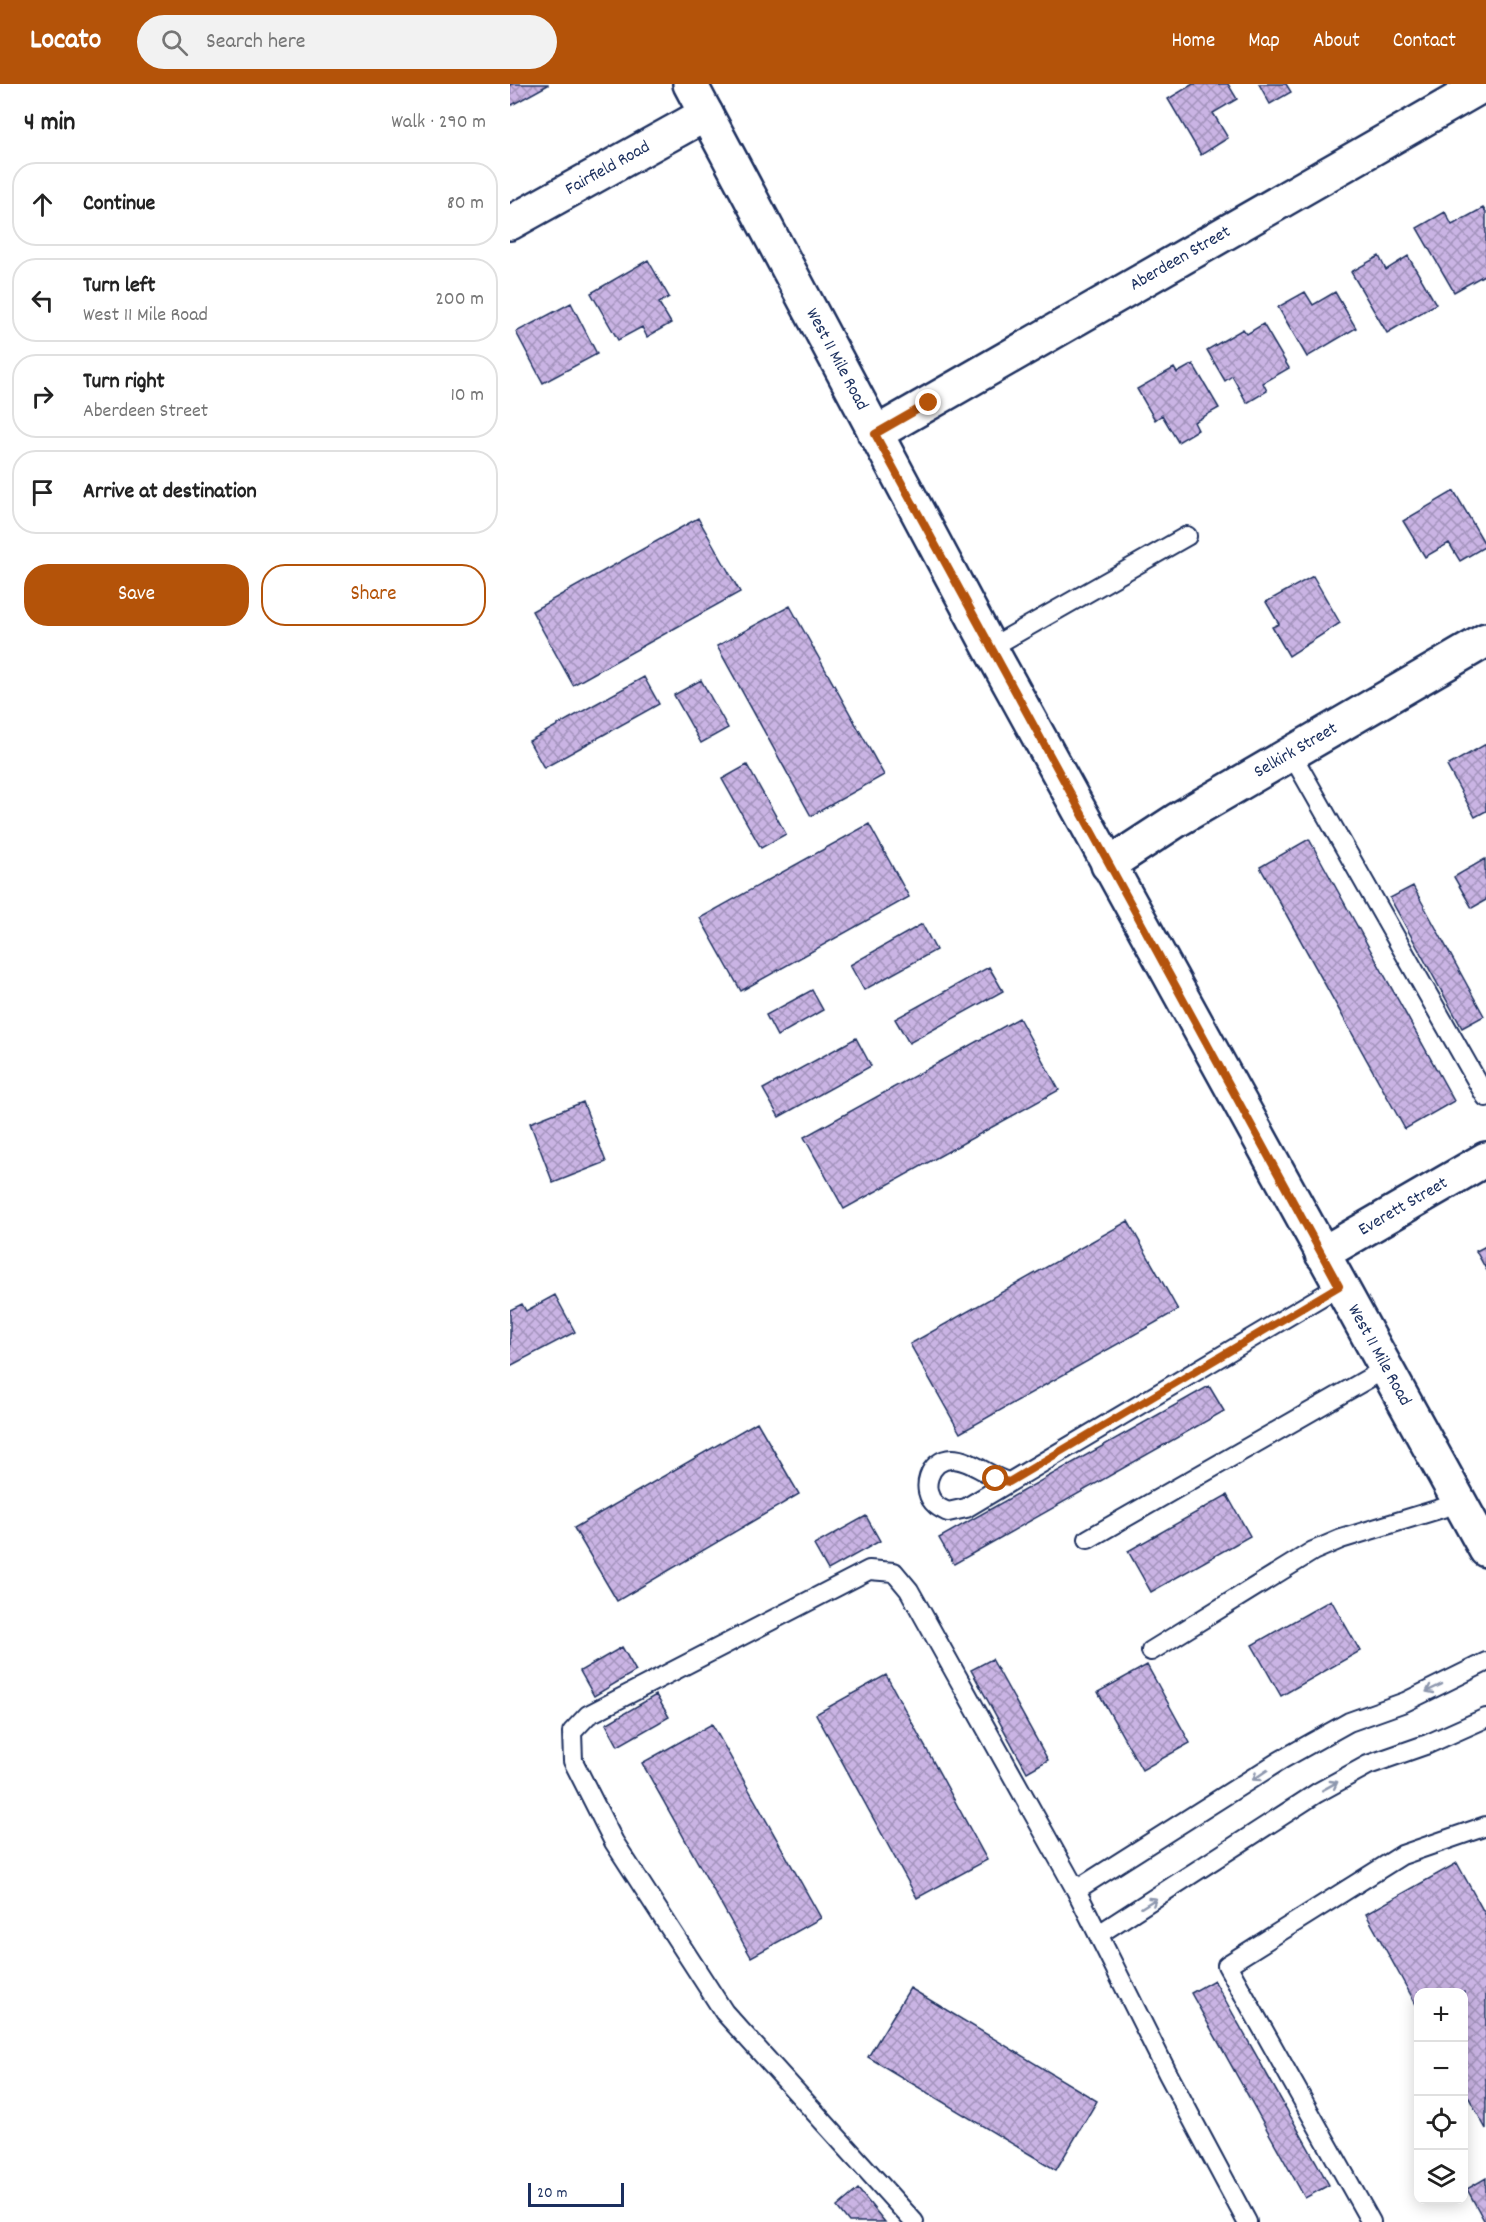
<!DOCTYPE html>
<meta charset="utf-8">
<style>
:root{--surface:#fff;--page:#f2f2f2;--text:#222;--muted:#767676;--line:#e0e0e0;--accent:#b45309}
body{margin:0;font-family:Dekko,sans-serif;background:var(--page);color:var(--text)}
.controls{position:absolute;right:18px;bottom:18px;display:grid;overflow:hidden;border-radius:12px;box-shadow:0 3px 15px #0003}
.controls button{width:54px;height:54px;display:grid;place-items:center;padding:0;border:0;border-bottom:2px solid var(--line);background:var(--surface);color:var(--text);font:30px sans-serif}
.scale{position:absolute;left:18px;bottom:15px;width:96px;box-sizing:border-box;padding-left:6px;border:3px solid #1b2f5e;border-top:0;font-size:16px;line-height:21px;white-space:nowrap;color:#1b2f5e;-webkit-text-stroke:4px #fff;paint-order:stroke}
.stop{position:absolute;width:18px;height:18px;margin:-14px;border:4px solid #b45309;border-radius:50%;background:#fff}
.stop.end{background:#b45309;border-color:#fff;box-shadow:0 2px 6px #0008}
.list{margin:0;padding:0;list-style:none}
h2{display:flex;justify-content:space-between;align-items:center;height:78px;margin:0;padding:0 24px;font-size:26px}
h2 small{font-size:20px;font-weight:400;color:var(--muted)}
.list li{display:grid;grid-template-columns:39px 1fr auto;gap:18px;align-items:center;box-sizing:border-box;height:84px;margin:0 12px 12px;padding:0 12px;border:2px solid var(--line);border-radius:24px}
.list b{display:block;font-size:22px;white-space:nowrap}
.list p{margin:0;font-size:20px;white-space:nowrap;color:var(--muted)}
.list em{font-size:20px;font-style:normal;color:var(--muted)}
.actions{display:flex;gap:12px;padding:18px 24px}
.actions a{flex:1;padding:14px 0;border:2px solid var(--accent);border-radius:24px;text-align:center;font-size:21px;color:var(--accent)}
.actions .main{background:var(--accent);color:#fff}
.icon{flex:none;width:33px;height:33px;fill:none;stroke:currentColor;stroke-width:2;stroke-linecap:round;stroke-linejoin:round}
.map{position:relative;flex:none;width:976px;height:2138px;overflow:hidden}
header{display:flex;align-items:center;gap:36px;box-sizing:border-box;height:84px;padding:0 30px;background:var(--accent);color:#fff}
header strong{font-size:28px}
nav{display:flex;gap:33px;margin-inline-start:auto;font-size:21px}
.search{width:420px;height:54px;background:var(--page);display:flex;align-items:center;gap:15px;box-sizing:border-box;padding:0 21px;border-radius:33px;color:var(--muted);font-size:22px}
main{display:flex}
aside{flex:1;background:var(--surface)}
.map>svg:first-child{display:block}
.building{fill:url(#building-cross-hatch);stroke:#1b2f5e;stroke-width:1.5}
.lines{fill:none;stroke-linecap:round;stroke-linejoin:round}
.service-casing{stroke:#1b2f5e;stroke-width:22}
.minor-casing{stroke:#1b2f5e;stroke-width:38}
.secondary-casing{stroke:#1b2f5e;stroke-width:38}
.service{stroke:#fff;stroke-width:18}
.minor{stroke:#fff;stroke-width:33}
.secondary{stroke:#fff;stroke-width:33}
.oneway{stroke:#8d97ae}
.route{stroke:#b45309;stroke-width:8}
.labels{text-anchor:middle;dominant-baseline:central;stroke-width:5;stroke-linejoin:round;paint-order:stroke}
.street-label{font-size:18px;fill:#1b2f5e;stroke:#fff}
</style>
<header>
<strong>Locato</strong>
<div class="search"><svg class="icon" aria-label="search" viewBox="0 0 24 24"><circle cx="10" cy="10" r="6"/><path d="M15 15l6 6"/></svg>Search here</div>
<nav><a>Home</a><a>Map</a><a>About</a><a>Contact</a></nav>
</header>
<main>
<aside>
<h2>4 min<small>Walk · 290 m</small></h2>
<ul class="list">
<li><svg class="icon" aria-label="ahead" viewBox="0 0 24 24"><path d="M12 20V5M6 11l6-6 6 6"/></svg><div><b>Continue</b></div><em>80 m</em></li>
<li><svg class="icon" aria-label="left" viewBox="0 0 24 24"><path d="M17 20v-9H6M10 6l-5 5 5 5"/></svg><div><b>Turn left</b><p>West 11 Mile Road</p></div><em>200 m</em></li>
<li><svg class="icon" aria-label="right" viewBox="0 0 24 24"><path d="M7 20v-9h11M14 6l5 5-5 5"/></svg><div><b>Turn right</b><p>Aberdeen Street</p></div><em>10 m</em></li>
<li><svg class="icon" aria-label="arrive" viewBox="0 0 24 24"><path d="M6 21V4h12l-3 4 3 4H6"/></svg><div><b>Arrive at destination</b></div></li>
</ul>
<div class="actions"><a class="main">Save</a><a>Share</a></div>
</aside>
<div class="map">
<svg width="976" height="2138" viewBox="0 0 976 2138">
<defs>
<pattern id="building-cross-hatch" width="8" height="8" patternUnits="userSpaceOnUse" patternTransform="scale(1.5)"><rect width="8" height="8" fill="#cab4e4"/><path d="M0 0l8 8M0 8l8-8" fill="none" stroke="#a393bc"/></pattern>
</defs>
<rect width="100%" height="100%" fill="#fff"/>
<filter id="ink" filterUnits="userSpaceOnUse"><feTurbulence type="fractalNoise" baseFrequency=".0167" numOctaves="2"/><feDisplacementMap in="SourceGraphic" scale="12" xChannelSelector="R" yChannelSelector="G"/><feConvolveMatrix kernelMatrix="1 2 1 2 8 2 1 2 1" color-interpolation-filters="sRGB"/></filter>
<g filter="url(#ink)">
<path class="building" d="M0,0H38V1L0,22Z
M683,0H718L727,15L703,29L718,54L691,71L658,15Z
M749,0H776L781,8L760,20Z
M973,124L976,128V190L944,208L907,144L935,128L942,141Z
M869,172L876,186L898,172L926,220L877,249L841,188Z
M138,176L159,213L149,219L161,239L137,253L132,243L108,256L81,209Z
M795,208L803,221L825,208L846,244L797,273L768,223Z
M61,219L87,270L33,299L6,248Z
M753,240L779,284L753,299L757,307L737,319L722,292L715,297L697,266L733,245L737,250Z
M683,280L709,324L684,338L688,346L668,358L652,331L645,336L627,305L664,284L667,289Z
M944,407L976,462L950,477L939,459L915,473L893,437Z
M188,434L230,508L63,601L22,527Z
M803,492L830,539L779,572L762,543L769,540L756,518Z
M280,522L374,691L301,732L207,562Z
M134,593L149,620L34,684L19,657Z
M191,596L218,644L191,659L164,611Z
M976,660V727L965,733L937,682Z
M237,681L276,750L251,764L212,695Z
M359,740L399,813L231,907L190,834Z
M799,755L944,1017L895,1045L750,783Z
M975,775L976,816L962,824L944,793Z
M903,802L974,932L952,944L880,814Z
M412,840L426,866L354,906L340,881Z
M479,883L493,907L399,959L385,935Z
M302,906L313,926L267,952L256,931Z
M509,934L549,1006L334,1125L294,1053Z
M346,954L361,982L269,1033L253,1005Z
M73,1018L96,1078L43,1099L20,1039Z
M618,1137L668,1226L450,1349L400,1260Z
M976,1162V1185L966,1167Z
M45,1211L65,1248L0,1282V1226L12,1220L16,1227Z
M699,1302L714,1327L444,1480L429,1454Z
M247,1338L289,1410L107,1517L64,1444Z
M717,1411L740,1452L641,1508L618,1467Z
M356,1432L370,1457L318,1486L304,1461Z
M821,1516L850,1567L771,1612L742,1561Z
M112,1563L126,1587L84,1612L70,1587Z
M482,1575L538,1676L517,1688L461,1586Z
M637,1581L680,1659L632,1686L588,1608Z
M376,1591L477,1776L407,1814L306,1630Z
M146,1611L159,1633L108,1662L96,1640Z
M202,1640L311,1834L241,1873L132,1679Z
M947,1779L976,1832V2045L954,2005V1908H908V1924L856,1830Z
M704,1896L819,2101L795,2114L681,1909Z
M400,1904L587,2017L546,2086L358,1973Z
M976,2094V2138H975L957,2105Z
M348,2105L375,2138H339L327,2123Z"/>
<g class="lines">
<g class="service-casing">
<path id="service" d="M480,564L677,452
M781,669L976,1013
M499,1398C480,1394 461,1375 442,1375C419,1375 409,1407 426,1421C429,1424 434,1426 438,1428L456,1424L829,1202
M578,1455L875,1285
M641,1567L803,1467L831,1455L949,1419
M566,1806L771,1676L839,1638L895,1618L976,1578
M589,1850L807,1709L858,1681L918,1660L976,1634
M404,2138L214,1928L104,1758L63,1677L62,1648L78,1631L359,1486L384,1488L399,1506L566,1806L658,1990L737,2138
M861,2138L717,1881L892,1771L976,1742"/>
</g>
<g class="minor-casing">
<g id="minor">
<path id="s1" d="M0,139L196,30"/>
<path id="s2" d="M365,350L975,0"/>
<path id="s3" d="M598,781L667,736L976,556"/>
<path id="s4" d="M812,1170L976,1075"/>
</g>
</g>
<g class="secondary-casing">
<g id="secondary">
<path id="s5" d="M180,0L480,564L976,1466"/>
</g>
</g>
<use href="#service" class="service"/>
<use href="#minor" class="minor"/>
<use href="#secondary" class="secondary"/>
</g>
<defs><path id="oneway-shaft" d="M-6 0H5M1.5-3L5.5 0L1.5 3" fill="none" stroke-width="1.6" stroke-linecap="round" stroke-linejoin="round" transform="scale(1.5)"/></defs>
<g class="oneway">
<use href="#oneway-shaft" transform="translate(924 1604) rotate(154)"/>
<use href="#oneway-shaft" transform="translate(750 1691) rotate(146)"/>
<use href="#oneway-shaft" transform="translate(820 1702) rotate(-29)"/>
<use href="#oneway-shaft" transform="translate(639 1819) rotate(-32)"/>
</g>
</g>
<g class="lines" filter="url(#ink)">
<path class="route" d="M419,319L365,350L829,1202L499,1398L486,1395"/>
</g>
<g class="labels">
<g class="street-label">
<text stroke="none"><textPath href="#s1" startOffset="112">Fairfield Road</textPath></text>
<text stroke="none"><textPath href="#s2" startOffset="352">Aberdeen Street</textPath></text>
<text stroke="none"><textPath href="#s5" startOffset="312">West 11 Mile Road</textPath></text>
<text stroke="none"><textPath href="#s3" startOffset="220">Selkirk Street</textPath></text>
<text stroke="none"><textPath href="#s4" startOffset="94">Everett Street</textPath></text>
<text stroke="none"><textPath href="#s5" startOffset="1446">West 11 Mile Road</textPath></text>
</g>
</g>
</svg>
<div class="controls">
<button>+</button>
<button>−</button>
<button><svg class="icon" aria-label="locate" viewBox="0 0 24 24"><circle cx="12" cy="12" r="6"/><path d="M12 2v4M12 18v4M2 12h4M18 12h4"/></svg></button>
<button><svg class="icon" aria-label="layers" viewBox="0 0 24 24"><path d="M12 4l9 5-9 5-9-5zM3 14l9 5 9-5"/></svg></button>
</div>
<div class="scale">20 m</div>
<div class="stop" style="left:486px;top:1395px"></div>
<div class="stop end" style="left:419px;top:319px"></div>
</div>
</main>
